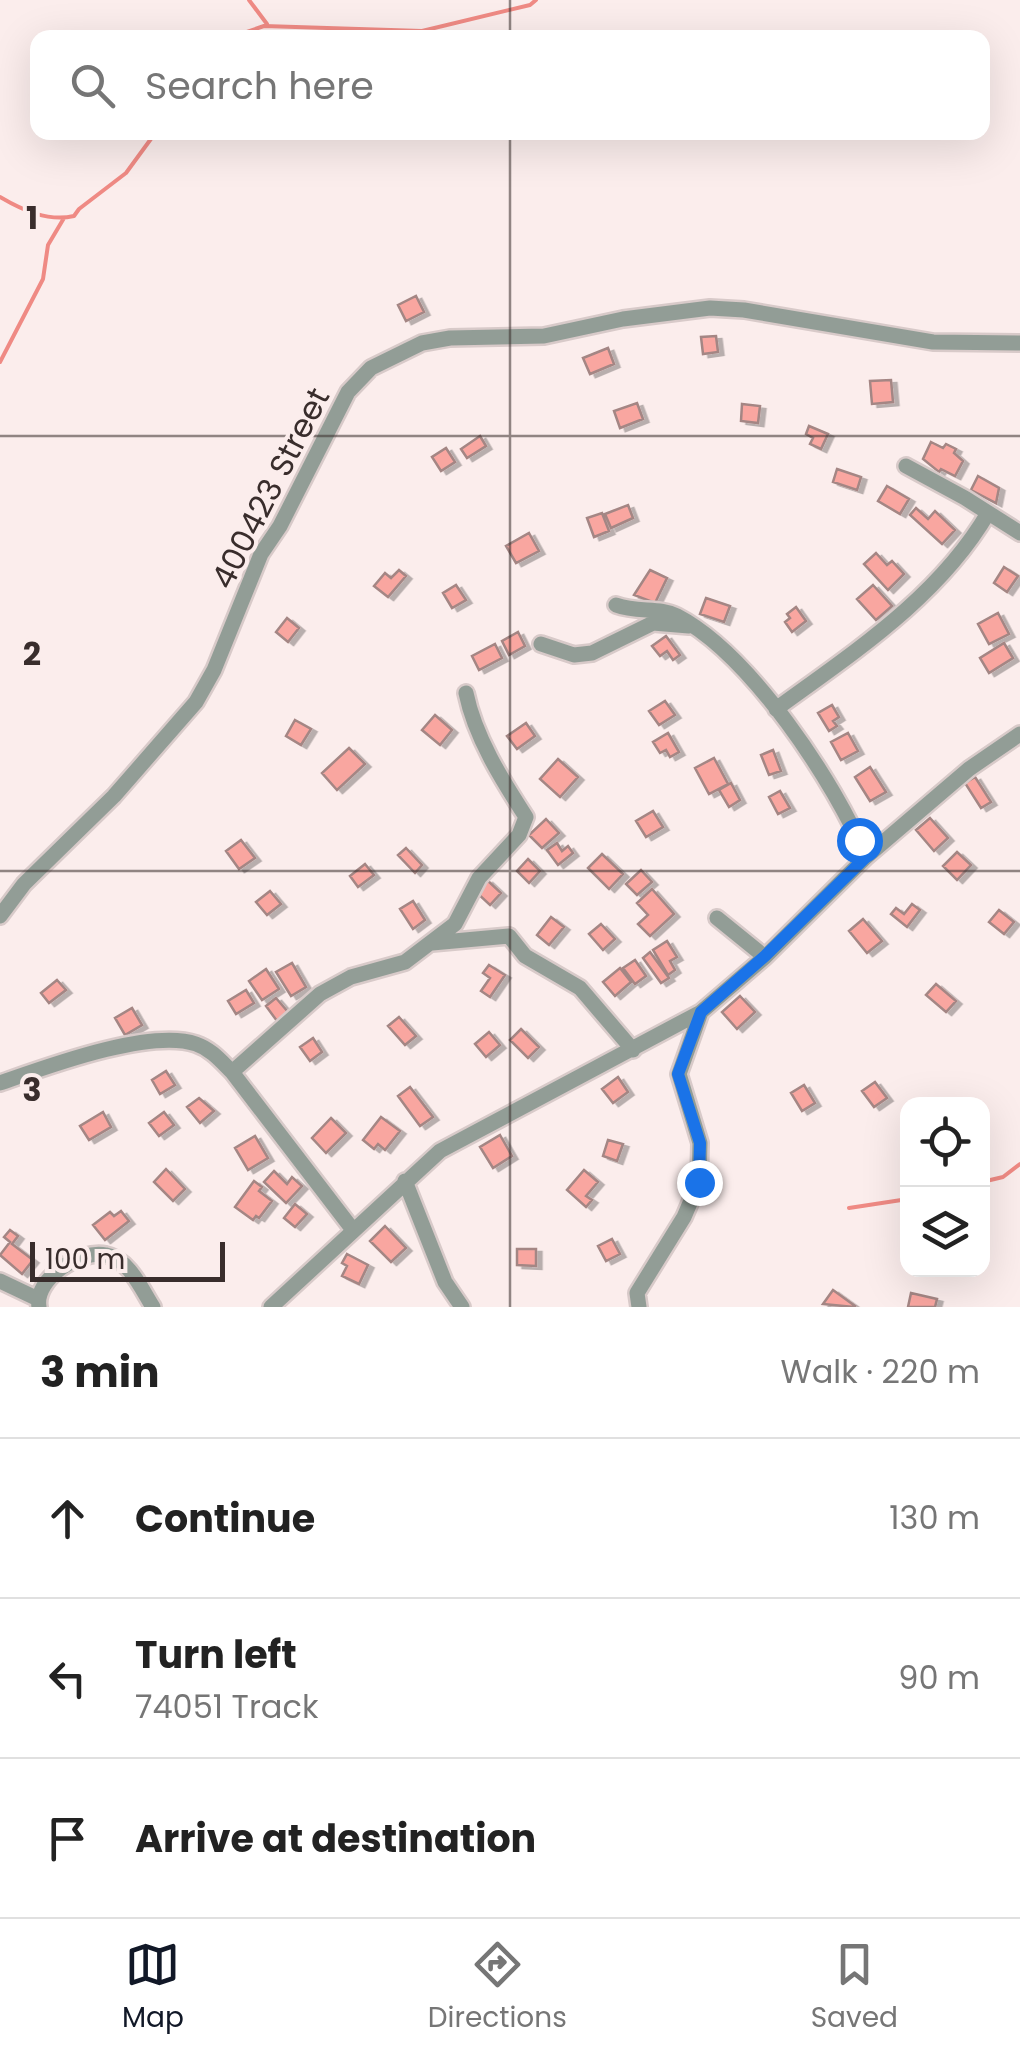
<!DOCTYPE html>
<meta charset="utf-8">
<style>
:root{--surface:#fff;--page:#f2f2f2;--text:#222;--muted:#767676;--line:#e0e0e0;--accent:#111827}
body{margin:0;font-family:Poppins,sans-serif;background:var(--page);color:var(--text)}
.controls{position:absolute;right:30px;bottom:30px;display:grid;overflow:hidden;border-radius:20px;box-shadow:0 10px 40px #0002}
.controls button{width:90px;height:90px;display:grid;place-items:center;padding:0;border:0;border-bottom:2px solid var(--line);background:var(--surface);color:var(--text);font:50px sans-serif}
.scale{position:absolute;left:30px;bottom:25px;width:195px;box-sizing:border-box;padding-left:10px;border:5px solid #392d2c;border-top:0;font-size:28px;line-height:35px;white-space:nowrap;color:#392d2c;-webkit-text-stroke:8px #fbedec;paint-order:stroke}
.stop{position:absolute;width:30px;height:30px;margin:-22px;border:8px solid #1a73e8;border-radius:50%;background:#fff}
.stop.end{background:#1a73e8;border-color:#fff;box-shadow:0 2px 10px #0008}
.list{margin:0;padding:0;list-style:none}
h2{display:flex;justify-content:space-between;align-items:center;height:130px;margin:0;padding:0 40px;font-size:42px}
h2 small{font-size:32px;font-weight:400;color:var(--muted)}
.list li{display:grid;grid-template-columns:65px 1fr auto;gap:30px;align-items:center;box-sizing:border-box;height:160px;padding:0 40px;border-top:2px solid var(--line)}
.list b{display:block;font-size:38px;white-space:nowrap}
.list p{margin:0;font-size:32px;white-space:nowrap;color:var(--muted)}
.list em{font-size:32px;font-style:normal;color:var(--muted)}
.icon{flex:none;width:55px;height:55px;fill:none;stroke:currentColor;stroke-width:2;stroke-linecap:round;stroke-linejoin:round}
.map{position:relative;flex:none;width:1020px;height:1307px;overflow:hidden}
.search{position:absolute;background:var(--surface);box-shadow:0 10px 40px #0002;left:30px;right:30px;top:30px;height:110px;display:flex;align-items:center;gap:25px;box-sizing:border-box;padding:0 35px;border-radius:20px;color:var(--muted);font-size:38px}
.sheet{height:610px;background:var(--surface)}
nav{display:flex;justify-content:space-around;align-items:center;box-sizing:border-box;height:140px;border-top:2px solid var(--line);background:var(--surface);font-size:28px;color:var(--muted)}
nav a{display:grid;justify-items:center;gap:5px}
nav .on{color:var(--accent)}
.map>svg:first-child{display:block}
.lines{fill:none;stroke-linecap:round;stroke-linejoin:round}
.stream{stroke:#ef8a84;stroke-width:4}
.building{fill:#f9a6a0;stroke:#a48684;stroke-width:2.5;filter:url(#shadow)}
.minor-casing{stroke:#d8cac9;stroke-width:20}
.minor{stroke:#929d96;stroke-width:15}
.route{stroke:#1a73e8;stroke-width:12}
.grid{fill:none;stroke:#392d2c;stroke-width:2.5;stroke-opacity:0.55}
.labels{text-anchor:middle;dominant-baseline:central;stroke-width:8;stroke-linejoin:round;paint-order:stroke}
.street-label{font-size:32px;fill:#392d2c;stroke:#fbedec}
.grid-label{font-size:32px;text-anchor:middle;font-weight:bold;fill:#392d2c;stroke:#fbedec;stroke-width:8;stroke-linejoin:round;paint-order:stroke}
</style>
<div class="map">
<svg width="1020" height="1307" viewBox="0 0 1020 1307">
<defs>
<filter id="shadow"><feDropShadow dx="5.5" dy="3" stdDeviation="0" flood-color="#0004"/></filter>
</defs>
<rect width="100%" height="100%" fill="#fbedec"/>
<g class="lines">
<path class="stream" d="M249,0L267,24
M229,38L264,26L422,31L530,5L536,0
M0,197C22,210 48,222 74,216L79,209L126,173L156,132
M0,362L43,279L48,245L64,218
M982,1182L1003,1177L1020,1164
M849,1208L908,1199"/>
</g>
<path class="building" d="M416,296L424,312L406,321L398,305Z
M716,336L718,352L703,354L701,337Z
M608,348L614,364L590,374L583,358Z
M891,380L893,402L872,404L870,381Z
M637,403L643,419L620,428L614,411Z
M742,404L760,406L758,423L741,421Z
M809,426L828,434L821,449L810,444L813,438L806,434Z
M480,436L486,446L467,458L461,449Z
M931,442L943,448L946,444L956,449L954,453L963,461L955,476L941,469L939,472L923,459Z
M446,448L455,462L441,471L432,457Z
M837,469L861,477L857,490L833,482Z
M978,476L999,488L996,503L971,490Z
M887,486L909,499L900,514L878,501Z
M628,505L633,518L611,528L605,514Z
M916,508L928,519L935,511L955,530L942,544L910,515Z
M602,513L609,531L594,537L587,518Z
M529,533L539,551L516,563L506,546Z
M876,553L887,565L892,561L904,574L888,590L864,564Z
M1004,567L1018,576L1007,592L994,583Z
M399,570L406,576L388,597L374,586L385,573L391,578Z
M650,570L667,578L655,603L634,595Z
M456,585L466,600L452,608L443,593Z
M873,585L892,606L876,620L857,599Z
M706,598L730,606L724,622L700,614Z
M796,607L806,621L792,632L785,622L790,618L787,614Z
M998,613L1009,634L989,644L978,624Z
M287,618L299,628L288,642L276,632Z
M518,632L525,646L509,655L502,641Z
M666,636L680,655L673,660L667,651L660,656L652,646Z
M1004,643L1013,658L989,673L980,658Z
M495,644L502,658L479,670L472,656Z
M665,701L675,715L659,725L649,711Z
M832,705L839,717L833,721L837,726L829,731L818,713Z
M435,715L452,730L440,745L422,730Z
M295,720L311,729L301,745L286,736Z
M526,723L535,736L517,749L507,736Z
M668,733L679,752L670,757L666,750L660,753L653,742Z
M848,733L858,751L841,760L831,742Z
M349,748L365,764L337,790L322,773Z
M773,750L781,771L769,775L761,755Z
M714,758L728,784L709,794L695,768Z
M558,759L578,777L560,797L540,779Z
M870,767L886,792L870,801L855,777Z
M975,777L991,802L981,808L965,783Z
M731,783L740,800L729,807L719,790Z
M780,791L790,808L778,814L769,797Z
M653,811L663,827L646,837L636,821Z
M930,818L948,838L934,851L916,830Z
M546,819L559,833L542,848L529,835Z
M241,840L255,858L239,869L226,851Z
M557,843L562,851L568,846L573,853L558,865L547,850Z
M406,848L422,865L415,873L398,855Z
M957,852L971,865L957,880L943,866Z
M602,854L623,874L609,889L588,868Z
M528,859L540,871L529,883L517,871Z
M365,864L374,875L358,887L350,876Z
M641,870L652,882L637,895L626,884Z
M487,880L501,893L490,905L476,892Z
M652,889L674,914L650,936L638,924L648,915L637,903Z
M270,891L281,904L267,915L256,902Z
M413,901L425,920L413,929L400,909Z
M912,904L920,910L907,927L891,914L896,908L904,914Z
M999,910L1014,922L1004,934L989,922Z
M551,917L564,927L549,945L537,935Z
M863,919L882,941L867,953L849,931Z
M601,924L615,939L603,950L589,934Z
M667,941L677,957L670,961L675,970L668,975L653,950Z
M650,952L669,978L661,983L643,958Z
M635,960L646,976L635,984L623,968Z
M292,963L306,987L291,996L276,972Z
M489,965L505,975L490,997L481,991L490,978L483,973Z
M620,968L631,982L615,996L603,982Z
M266,969L279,989L262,1000L249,981Z
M57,980L66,990L49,1003L41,993Z
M936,984L956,1001L946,1012L926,995Z
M246,990L254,1003L236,1014L228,1001Z
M740,996L755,1012L737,1029L722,1012Z
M276,998L288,1012L277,1021L266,1006Z
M132,1008L142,1025L125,1035L115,1018Z
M399,1017L416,1036L405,1045L388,1026Z
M521,1029L539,1047L528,1058L510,1040Z
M489,1032L500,1045L486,1057L475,1044Z
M313,1038L322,1052L310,1061L300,1047Z
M166,1071L175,1085L160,1094L152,1080Z
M618,1077L628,1092L613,1103L602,1089Z
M875,1082L887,1098L874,1107L862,1091Z
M804,1085L815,1103L802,1111L791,1093Z
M410,1087L433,1117L420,1126L398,1096Z
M199,1098L214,1111L200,1123L187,1107Z
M103,1112L111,1127L89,1140L80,1126Z
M164,1112L174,1125L159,1136L149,1123Z
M381,1117L400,1131L385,1150L378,1144L374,1149L363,1140Z
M331,1118L346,1133L326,1153L312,1138Z
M500,1135L512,1156L493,1168L480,1147Z
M255,1136L268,1158L248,1170L235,1148Z
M608,1140L623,1144L617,1161L603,1156Z
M166,1169L185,1189L173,1201L154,1182Z
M584,1170L598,1182L586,1196L592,1200L586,1207L567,1190Z
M274,1171L287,1184L292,1177L302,1186L286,1203L264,1182Z
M254,1181L262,1187L259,1191L272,1201L259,1218L256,1216L253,1220L235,1207Z
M295,1204L307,1214L295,1227L284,1218Z
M121,1211L129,1221L105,1240L93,1225L110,1212L114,1216Z
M385,1226L406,1248L391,1262L370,1241Z
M10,1230L18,1236L12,1244L33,1260L22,1274L0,1255L10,1242L4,1237Z
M612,1239L620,1254L606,1261L598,1246Z
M517,1249H536V1266L517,1265Z
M347,1254L368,1265L359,1284L342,1276L347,1266L342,1263Z
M833,1290L855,1306L854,1307L823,1304Z
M911,1293L937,1299L935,1307H908Z"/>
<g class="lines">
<g class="minor-casing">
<path id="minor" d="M906,466L965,498L1020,533
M616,605C637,613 660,607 677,616C750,654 835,782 866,857
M541,644L574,655L592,653L653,623L689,626
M776,709C854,652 939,597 988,513
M0,916L24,884L114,796L196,702L214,670L261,554L280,526L348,392L371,368L422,343L450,338L544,336L623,319L710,308L744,310L933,342L1020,343
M717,918L765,957
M432,943L509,936L525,956L580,988L633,1050
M232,1072L320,994L351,977L405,962L455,924L479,878L519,835L526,817C502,780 475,737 466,693
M0,1083C46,1067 150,1028 196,1044C211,1049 221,1061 232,1072L353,1230
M405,1181L445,1282L462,1307
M0,1281L38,1299
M39,1307C34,1279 80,1249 106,1255C129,1259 142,1290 153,1307
M271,1307L440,1151L701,1012L765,957L866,857L969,769L1020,734
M639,1307L637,1293L684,1217L699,1182L700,1143L679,1074L701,1012"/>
</g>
<use href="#minor" class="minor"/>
</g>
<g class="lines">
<path class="route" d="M699,1182L700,1143L678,1074L701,1012L765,956L866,857L859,840"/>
</g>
<path class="grid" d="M510,0V38M510,132V1307M0,436H1020M0,871H1020"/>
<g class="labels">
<g class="street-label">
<text transform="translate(270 488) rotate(-63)">400423 Street</text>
</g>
</g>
<g class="grid-label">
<text x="32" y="229">1</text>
<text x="32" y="665">2</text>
<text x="32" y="1101">3</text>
</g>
</svg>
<div class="controls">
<button><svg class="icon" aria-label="locate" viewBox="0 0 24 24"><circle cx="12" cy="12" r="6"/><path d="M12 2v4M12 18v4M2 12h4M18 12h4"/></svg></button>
<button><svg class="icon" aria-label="layers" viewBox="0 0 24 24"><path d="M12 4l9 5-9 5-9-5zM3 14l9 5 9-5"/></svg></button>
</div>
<div class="scale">100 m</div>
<div class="stop" style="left:859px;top:840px"></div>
<div class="stop end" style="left:699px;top:1182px"></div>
<div class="search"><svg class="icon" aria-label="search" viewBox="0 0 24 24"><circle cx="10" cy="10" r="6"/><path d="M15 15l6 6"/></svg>Search here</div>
</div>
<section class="sheet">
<h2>3 min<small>Walk · 220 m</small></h2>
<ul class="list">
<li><svg class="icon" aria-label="ahead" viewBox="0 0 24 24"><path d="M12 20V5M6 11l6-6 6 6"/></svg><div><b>Continue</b></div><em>130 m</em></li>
<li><svg class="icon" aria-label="left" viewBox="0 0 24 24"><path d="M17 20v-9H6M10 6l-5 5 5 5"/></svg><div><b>Turn left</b><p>74051 Track</p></div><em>90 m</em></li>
<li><svg class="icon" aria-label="arrive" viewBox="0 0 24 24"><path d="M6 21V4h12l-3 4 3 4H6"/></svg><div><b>Arrive at destination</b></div></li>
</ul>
</section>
<nav>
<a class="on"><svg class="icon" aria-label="map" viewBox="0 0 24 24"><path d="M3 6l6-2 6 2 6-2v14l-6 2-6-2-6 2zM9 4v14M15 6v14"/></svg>Map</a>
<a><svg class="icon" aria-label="directions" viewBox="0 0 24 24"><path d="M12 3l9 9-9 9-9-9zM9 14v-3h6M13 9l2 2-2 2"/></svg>Directions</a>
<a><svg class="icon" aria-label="saved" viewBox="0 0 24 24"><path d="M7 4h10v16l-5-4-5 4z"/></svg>Saved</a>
</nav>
